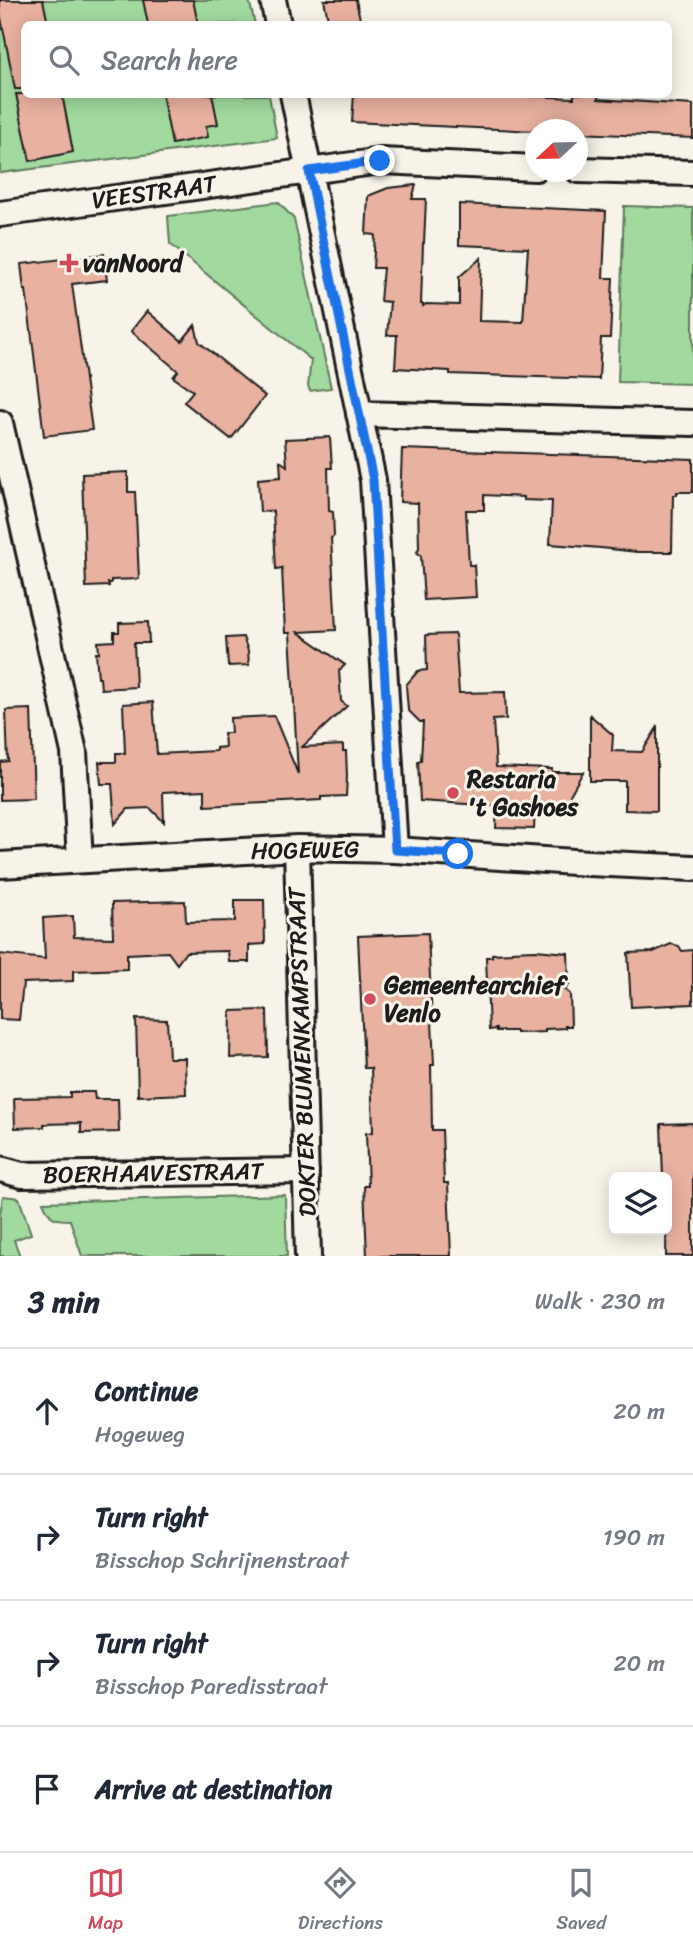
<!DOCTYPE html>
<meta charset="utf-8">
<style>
:root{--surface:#fff;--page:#f6f6f7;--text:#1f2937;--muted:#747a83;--line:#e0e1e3;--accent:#d1495b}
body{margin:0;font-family:Sriracha,sans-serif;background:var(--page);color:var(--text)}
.controls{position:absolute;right:21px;bottom:21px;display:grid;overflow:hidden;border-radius:10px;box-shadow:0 4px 18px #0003}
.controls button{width:63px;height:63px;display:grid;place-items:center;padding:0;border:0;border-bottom:2px solid var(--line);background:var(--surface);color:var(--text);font:35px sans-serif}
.compass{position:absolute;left:525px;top:119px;width:63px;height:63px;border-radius:50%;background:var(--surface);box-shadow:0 4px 18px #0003;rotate:248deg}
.stop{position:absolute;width:21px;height:21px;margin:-16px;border:5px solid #1a73e8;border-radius:50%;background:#fff}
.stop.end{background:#1a73e8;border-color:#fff;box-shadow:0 2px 7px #0008}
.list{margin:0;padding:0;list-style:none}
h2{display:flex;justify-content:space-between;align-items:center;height:91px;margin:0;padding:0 28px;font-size:30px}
h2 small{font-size:23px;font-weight:400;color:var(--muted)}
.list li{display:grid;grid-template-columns:46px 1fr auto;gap:21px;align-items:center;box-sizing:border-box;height:126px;padding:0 28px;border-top:2px solid var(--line)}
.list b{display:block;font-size:26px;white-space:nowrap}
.list p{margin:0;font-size:23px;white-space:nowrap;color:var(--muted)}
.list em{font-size:23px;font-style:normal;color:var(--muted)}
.icon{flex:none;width:38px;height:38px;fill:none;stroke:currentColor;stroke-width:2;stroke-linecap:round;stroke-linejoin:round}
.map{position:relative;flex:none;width:693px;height:1256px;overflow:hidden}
.search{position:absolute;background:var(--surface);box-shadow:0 4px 18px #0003;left:21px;right:21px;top:21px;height:77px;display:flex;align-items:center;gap:18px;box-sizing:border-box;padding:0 24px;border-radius:10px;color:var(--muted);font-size:26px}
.sheet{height:595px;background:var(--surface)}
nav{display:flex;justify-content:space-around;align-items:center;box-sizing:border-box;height:98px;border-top:2px solid var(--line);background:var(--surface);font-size:19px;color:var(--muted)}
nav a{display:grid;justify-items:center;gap:4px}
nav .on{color:var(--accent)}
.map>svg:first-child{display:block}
.green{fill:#a1d99e;stroke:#5e7a5d;stroke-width:2}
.building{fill:#e9b1a0;stroke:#1c1c1c;stroke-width:2}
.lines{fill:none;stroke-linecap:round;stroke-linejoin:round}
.minor-casing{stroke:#1c1c1c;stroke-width:30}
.minor{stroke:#f7f3e8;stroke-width:24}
.route{stroke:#1a73e8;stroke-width:9}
.poi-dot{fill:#d1495b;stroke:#f7f3e8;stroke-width:2.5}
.labels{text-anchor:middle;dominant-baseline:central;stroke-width:6;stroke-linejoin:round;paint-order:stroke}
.street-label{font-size:24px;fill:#1c1c1c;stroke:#f7f3e8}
.poi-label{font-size:24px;font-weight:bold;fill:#1c1c1c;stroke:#f7f3e8;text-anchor:start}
</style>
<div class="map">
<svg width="693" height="1256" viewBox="0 0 693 1256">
<rect width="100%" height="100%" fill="#f7f3e8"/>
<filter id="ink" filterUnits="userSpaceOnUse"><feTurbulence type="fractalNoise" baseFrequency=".0143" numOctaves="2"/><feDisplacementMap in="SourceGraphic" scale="14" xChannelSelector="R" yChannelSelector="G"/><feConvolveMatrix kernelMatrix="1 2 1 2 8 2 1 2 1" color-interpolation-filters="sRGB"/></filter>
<g filter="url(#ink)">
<path class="green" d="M0,0H249L255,24H24V94L269,95L277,138L0,173Z
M278,202L294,219L331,388L310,391L308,386L311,360L170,244L168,216Z
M624,206L693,208V384L618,382Z
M285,1195L287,1256H82L70,1220C52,1220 50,1218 43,1202Z
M3,1196L19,1198L31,1234L14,1240L20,1256H0V1214Z"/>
<path class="building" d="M0,0H43L48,24H24V89H15L0,13Z
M143,0H193L198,24H148Z
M324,0H356L361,24H329Z
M16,94H62L73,152L30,161Z
M162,94H212L218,124L206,126L208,137L172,144Z
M354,94H479L574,98V94H599L598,99L693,105V138L578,133V130L536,131L352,122Z
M416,185L412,199H426L424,243H423L421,304H423V306L426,304L459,305V277L481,258L479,321L523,322L528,248L459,245V204L606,211L603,278H613L610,338H601L599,379L450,374V371L395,368L397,335H387L390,302L380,301L383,268H373L375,235L366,234L368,196L388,188Z
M104,254L107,280L72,284L92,430L44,436L26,290H24L21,264Z
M147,311L182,341L195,325L199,342L265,396L231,439L184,402L193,391L173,377L178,371L131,331Z
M330,437L332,468H328L329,511L333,512L334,536L331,538L336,630L298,632L345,665L339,671L340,684L341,701L347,706L302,747L343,745V751H346L347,776L346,796L321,797V800L205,806V790L163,792L164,822L150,808L128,809L115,824L112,784H101L99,762H116V753H125L123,704L153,702L157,754L216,751V748L225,747L224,733H231L230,718L274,716L298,774L290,633H285L282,568L276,569L273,511L260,512L258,479L281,477L280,461L287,466L285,439Z
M402,449L693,459V492H677V495H673L672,552H637L601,548L550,544L552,501L523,500V497L484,495V510H466L469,565H474L476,597L424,600L421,556L417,552L419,548L418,503L400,502Z
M128,472V492H135L139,579L111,580V583H108L109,586L86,587L82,474Z
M148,622L149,643H134L136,687L101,689L100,678H98L96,653H99L98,642L114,641V632H119V623Z
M455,634L459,693L505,692L506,719L493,720L496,767L552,769V772H583L570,795V804H543V807H535L534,829L496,828L497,806L420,801L418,762L421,761L423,722H420L408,710L406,685L418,671L427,670L426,635Z
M243,637L248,651L249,665L228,666L226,638Z
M31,709L34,799L0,800V762L8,761L6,710Z
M590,715L613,735L612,751L642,752L657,728V811L625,810V781H590Z
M235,900H264L265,944L249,945V962H229L228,951L186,952L177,964L168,952L127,954V969L73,971V981L23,983L19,1020L0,1019V954L45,959L43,918L73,916L74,937L113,938L112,903L185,901L186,922L235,921Z
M428,933L434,1065H431L432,1130H442L444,1183H448L451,1256H367L364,1186H368L366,1133L373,1132L371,1068H364L358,936Z
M671,944L679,946L682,951L693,950V1004L631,1007L628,953L653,952Z
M535,950L568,953L569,985L565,990L570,994L571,1026H565V1028L545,1029V1032L522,1033H516V1031H496V1029L489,1030L486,957H492V954L512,953V951Z
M267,1010L268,1057L230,1058L231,1011Z
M136,1019L167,1020L169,1058H185L186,1094L138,1096Z
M70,1092H94L95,1099H118L119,1132L81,1133V1123L44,1124V1127L15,1128L14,1098L70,1097Z
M693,1123V1256H666L667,1177H663L661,1124Z"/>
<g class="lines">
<g class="minor-casing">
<path id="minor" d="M273,0L278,24
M293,94L373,480L395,850
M578,170L693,173
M0,214L381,161L536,168
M359,414L693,423
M0,423L74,752L80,860
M297,848L308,1256
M0,865L297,848L395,850L589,863L693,868
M0,1169L22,1175L306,1171"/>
</g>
<use href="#minor" class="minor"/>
</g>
</g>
<g class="lines" filter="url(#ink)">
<path class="route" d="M380,161L309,171L373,480L395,850L458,854"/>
</g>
<g class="poi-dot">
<path d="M65.5 252.5h7v7h7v7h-7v7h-7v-7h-7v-7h7z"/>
<circle cx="453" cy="793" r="7"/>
<circle cx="370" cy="999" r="7"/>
</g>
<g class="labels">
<g class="street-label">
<text transform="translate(154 192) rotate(-8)">VEESTRAAT</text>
<text transform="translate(305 850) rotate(-1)">HOGEWEG</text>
<text transform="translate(302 1052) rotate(-92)">DOKTER BLUMENKAMPSTRAAT</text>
<text transform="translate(153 1173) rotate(-1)">BOERHAAVESTRAAT</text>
</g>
<g class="poi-label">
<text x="83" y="263">vanNoord</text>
<text x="467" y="779">Restaria<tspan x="467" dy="28">'t Gashoes</tspan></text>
<text x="384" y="985">Gemeentearchief<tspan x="384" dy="28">Venlo</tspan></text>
</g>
</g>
</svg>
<div class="controls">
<button><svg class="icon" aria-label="layers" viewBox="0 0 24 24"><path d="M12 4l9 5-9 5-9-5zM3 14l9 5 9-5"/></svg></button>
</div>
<svg class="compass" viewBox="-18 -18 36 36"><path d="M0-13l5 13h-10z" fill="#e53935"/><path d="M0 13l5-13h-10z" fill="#747a83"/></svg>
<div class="stop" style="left:458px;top:854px"></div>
<div class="stop end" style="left:380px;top:161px"></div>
<div class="search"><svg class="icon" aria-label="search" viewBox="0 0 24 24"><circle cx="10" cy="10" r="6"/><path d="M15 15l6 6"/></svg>Search here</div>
</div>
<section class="sheet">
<h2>3 min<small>Walk · 230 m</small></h2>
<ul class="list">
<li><svg class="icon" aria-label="ahead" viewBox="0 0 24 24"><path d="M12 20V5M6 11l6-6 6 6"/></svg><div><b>Continue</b><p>Hogeweg</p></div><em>20 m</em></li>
<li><svg class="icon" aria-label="right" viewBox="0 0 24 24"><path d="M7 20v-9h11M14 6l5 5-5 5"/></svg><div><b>Turn right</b><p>Bisschop Schrijnenstraat</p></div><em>190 m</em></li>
<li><svg class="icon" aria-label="right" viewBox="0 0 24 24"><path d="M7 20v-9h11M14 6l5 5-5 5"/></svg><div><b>Turn right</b><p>Bisschop Paredisstraat</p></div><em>20 m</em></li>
<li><svg class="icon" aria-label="arrive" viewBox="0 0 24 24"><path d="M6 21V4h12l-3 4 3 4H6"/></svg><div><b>Arrive at destination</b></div></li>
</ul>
</section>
<nav>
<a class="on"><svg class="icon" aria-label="map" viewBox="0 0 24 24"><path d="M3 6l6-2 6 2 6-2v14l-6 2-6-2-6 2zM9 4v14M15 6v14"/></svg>Map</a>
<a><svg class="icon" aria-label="directions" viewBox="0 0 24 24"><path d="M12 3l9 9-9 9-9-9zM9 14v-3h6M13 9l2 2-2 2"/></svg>Directions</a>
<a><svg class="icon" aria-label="saved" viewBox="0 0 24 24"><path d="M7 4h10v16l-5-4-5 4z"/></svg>Saved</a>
</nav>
